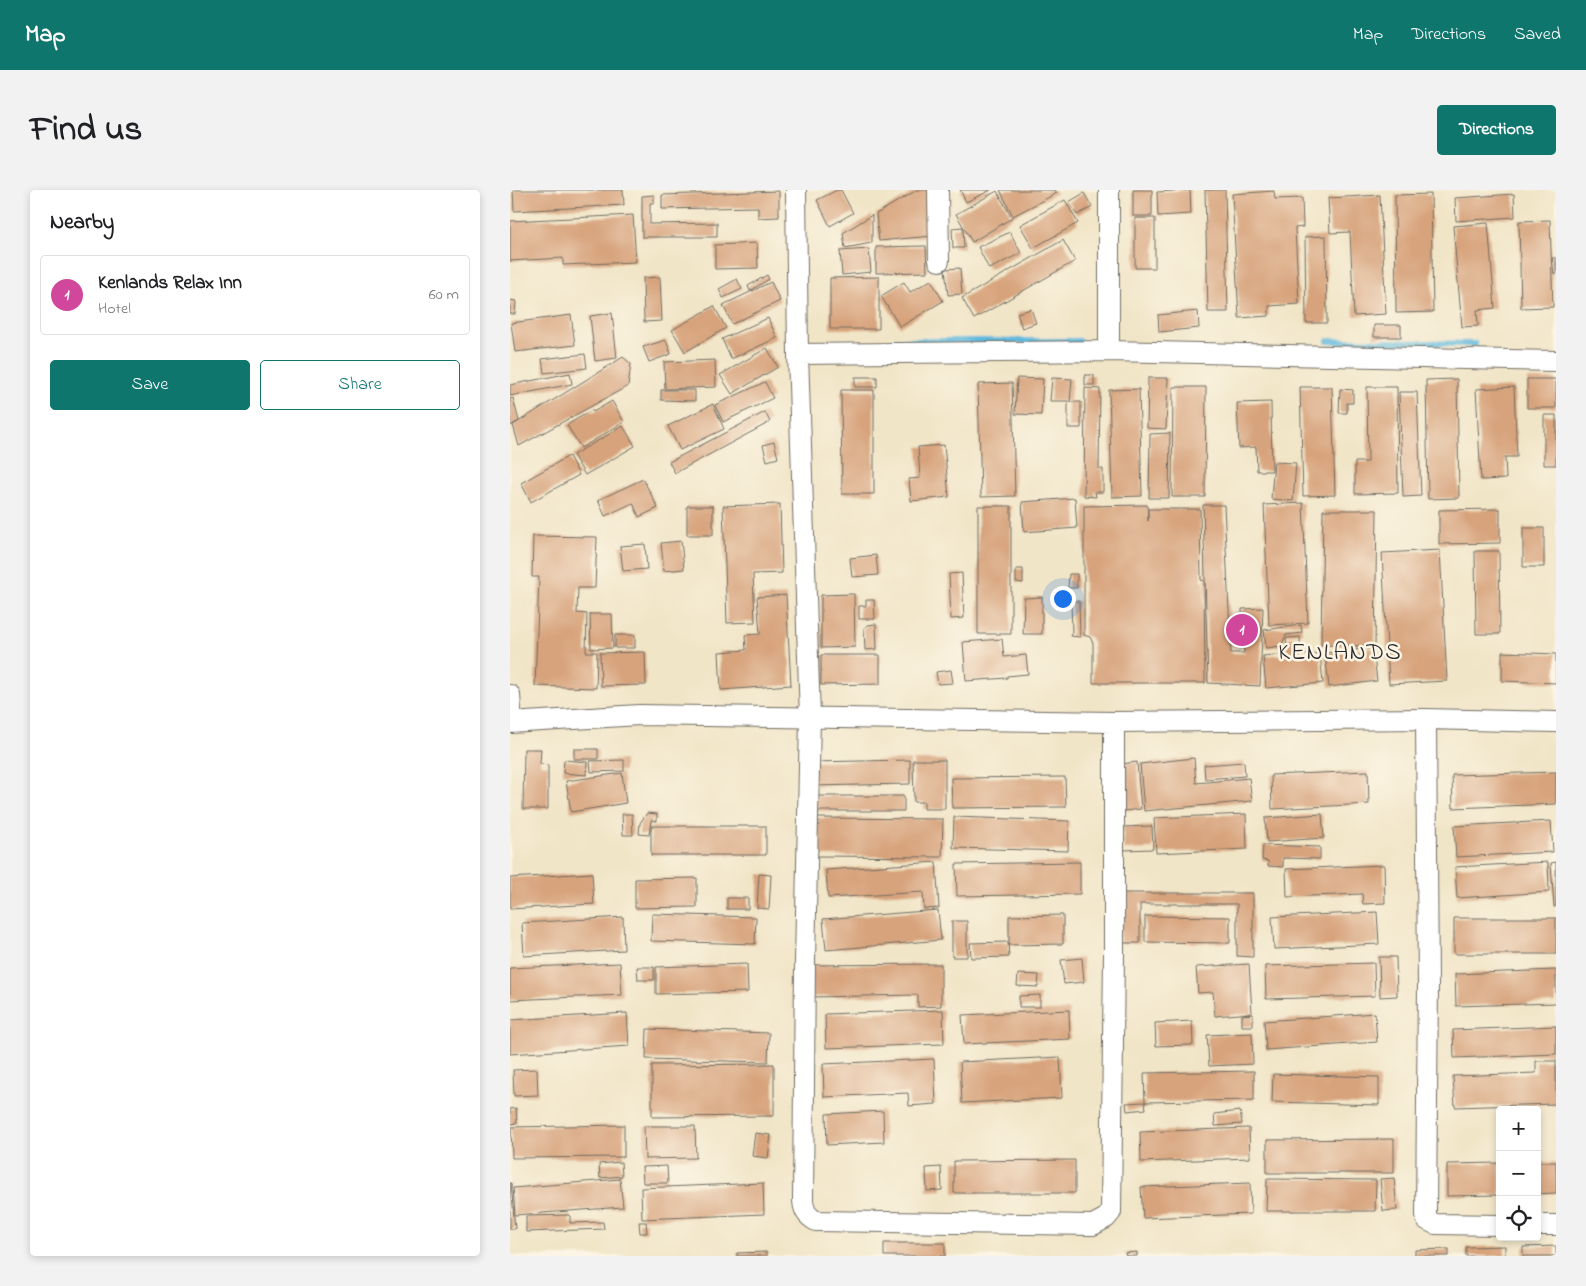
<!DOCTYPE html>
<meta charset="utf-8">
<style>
:root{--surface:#fff;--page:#f2f2f2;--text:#202124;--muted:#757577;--line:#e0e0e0;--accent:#0f766e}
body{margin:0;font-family:"Indie Flower",sans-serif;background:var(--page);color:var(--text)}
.controls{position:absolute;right:15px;bottom:15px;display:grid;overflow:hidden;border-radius:5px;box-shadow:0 2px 8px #0003}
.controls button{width:45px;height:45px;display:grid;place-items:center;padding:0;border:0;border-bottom:1px solid var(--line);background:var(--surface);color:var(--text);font:25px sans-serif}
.you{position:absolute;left:552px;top:408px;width:18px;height:18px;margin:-12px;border:4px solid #fff;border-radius:50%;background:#1a73e8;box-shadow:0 0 0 8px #1a73e833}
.badge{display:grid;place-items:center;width:32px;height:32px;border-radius:50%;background:var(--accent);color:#fff;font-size:16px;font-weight:700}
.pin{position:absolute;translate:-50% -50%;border:2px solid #fff;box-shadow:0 1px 5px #0006}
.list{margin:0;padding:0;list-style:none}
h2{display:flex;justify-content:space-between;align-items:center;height:65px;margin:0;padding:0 20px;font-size:21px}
h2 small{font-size:16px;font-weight:400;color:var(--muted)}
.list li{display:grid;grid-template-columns:32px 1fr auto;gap:15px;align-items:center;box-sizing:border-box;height:80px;margin:0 10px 10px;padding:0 10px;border:1px solid var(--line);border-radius:5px}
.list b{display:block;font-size:19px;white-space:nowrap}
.list p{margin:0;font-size:16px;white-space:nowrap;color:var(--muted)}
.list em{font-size:16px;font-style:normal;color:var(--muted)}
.actions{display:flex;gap:10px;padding:15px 20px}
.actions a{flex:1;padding:11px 0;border:1px solid var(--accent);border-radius:5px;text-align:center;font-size:18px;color:var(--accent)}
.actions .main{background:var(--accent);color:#fff}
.icon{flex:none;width:28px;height:28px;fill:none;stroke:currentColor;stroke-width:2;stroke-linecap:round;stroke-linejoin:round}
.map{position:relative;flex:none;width:1046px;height:1066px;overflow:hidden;border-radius:5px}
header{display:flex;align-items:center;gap:30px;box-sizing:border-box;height:70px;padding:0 25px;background:var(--accent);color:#fff}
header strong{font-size:24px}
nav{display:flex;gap:28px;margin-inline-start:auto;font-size:18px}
.intro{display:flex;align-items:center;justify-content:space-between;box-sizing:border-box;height:120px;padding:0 30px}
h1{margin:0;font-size:35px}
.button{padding:12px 22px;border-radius:5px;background:var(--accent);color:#fff;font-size:18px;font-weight:700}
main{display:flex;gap:30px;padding:0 30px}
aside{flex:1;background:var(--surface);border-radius:5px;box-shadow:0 2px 8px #0003}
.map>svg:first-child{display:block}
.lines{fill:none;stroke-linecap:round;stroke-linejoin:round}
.stream{stroke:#5fb9dd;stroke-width:6}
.building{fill:#d7a37b}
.street-casing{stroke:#706c62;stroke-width:22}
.street{stroke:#fff;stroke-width:20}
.labels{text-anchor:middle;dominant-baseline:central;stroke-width:5;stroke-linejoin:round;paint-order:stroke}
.quarter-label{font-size:24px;letter-spacing:1px;fill:#2b2b2b;stroke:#fcf5e5}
</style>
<header>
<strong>Map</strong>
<nav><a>Map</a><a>Directions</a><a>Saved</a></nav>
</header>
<div class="intro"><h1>Find us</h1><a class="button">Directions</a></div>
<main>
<aside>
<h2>Nearby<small></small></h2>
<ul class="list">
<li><span class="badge" style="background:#d1479c">1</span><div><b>Kenlands Relax Inn</b><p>Hotel</p></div><em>60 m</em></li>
</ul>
<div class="actions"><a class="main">Save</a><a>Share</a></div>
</aside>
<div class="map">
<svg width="1046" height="1066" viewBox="0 0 1046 1066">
<rect width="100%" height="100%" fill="#fcf5e5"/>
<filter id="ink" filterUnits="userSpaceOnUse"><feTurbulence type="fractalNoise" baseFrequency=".02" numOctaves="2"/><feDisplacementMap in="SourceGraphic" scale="10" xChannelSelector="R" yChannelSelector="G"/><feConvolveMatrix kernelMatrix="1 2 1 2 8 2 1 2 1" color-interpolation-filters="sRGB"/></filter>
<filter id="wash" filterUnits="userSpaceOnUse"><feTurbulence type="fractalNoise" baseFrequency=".0096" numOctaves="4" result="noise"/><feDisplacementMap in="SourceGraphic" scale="20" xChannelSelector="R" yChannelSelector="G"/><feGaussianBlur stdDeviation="1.12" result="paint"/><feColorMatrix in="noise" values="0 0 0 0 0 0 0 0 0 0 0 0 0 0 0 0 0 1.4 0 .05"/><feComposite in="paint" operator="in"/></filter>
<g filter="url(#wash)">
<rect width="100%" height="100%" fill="#f1e5c7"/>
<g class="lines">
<path class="stream" d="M384,151H569
M818,151L965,154"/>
</g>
<g id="blocks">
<path class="building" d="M3,0H113L114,15L4,21Z
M327,0H331L343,23L320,36L307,10Z
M407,0H418L422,46L369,51L366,24Z
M450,0H481L456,12Z
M490,0H545L547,3L503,26Z
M623,0H642V26H623Z
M680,0L681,24L648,26L647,2Z
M695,0H715L718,122H698Z
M269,1V27L248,28V17L152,19V5Z
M487,1L502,28L462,52L446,24Z
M764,1L765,9L792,8L793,37L785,38L789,114L759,116V126L729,128L722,4Z
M574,3L582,17L567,25L559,12Z
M921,4L923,122L886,123L885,5Z
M1004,4L1005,27L946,31L945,8Z
M144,5V13H140V34L207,33V47H132V6Z
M870,5L876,124L844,126L840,42L820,43L818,8Z
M555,10L568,33L523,58L510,35Z
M123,25L126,72L53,75V68L0,71V31Z
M362,25V53L335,58L333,43Z
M625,28H645V78H625Z
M1040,30L1043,117L1011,118L1009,31Z
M978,33L985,118L967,120L968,136L952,137L943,36Z
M453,37L454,58H443L442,38Z
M500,42L511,63L479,79L468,57Z
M816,46L817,133H796L795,47Z
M553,50L565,71L464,129L452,108Z
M247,53L248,78L205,79V55Z
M416,56L417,82L366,83V57Z
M359,59L361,82L332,85L330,61Z
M1042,68H1046V84H1044Z
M450,78L452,104L438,105L435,79Z
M257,85L259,89L240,101L238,96Z
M150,87L152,131L134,132L133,88Z
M369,87V139H320V88Z
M227,89L232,99L213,108L209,99Z
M421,90L433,111L390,137L371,106L394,92L400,102Z
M261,92L270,111L222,134L213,115Z
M0,110L6,111L5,124H0Z
M204,116L216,138L175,162L162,140Z
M521,119L526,133L512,138L507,123Z
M688,121L689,138L649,142L648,125Z
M102,123L107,168L85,171L80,126Z
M61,125L65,155L5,162L1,133Z
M258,128L267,148L221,169L212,149Z
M864,135H891V147H864Z
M156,150L161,164L139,172L133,157Z
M257,158L268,177L222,204L210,185Z
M75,164L77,178L34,183L32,169Z
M113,167L121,174L118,196L9,256L3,235Z
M205,170L206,197L155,199L154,172Z
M60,183L62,194L0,206V195Z
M575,185H584V195H575Z
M345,187H367V197H345Z
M507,188L533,189L531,225L505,224Z
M542,188L562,189L560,212H571V238H558V211H540Z
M638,188H658L656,239L637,238Z
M947,189L949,308L918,309L916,190Z
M1017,189H1046V218H1017Z
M255,192L263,208L213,232L205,215Z
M502,193L505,306L471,307L468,194Z
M663,197H696L695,307H662Z
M790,197H822L825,305L793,306Z
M857,197H887L888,303L845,304V272H858Z
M1004,197L1007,267H995L996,289L971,290L966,199Z
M575,198L590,199L589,279H593V302H585L586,307L574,306Z
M629,199L632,306L602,307L599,200Z
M830,199L843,200V213H837V223H829Z
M151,200H185V211L151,210Z
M331,200H364V304H332Z
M889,202H907L911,306L893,307Z
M3,208L9,231L0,236V209Z
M102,211L114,232L71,258L57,235L82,220L83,222Z
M761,212L762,281H747L746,257L729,258L727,213Z
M203,214L214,239L170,260L158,236Z
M255,222L260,232L165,283L159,272Z
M1034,225H1046V275H1034Z
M113,236L125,256L75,285L63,265Z
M660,243L659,308H639L640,244Z
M264,252L268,268L257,271L253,255Z
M434,255L439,307L401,311L399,289L410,288L408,257Z
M59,266L69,285L21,312L11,293Z
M764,272L786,273L783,311L761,309Z
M133,289L148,318L129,327L123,313L95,326L88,310Z
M565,308L567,338L514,342L512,312Z
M793,313L798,433L759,435L754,315Z
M270,314L272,383L243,384L245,432L217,433L213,316Z
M637,315L638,331V319H690L691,390L694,391L695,493H583V453L580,447L574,445V316Z
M693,315H714L721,463H734L732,419L753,418L750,496L698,493Z
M177,316H203V345H177Z
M468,316H501V444H468Z
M990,319V353L929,354V320Z
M813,320H867L865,456L811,455Z
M1013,338H1034V377H1013Z
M23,346L87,347L85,398H68L67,423L77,424L76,462H87L86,498L25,496L29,387H22Z
M171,351L174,379L154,381L151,353Z
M135,354L137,379L113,381L110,356Z
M930,360L937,491L879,494L872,363Z
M965,361H989L990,444H966Z
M366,365L368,385L342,387L340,368Z
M506,379H513V393L506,392Z
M452,383L454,428L441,429L439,384Z
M559,384H567V398H558Z
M344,404L345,457L311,458V405Z
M276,405L281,495L211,500L209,462L236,460L235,445L250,444L247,407Z
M532,407V444H513L514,408Z
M356,410H364L365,429H349V416H356Z
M561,411H569L570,447L560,446L562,442Z
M80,424H102L103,458L81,459Z
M366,434L367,459L355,460L354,438L358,435Z
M791,435L792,443L776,445L771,456L756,458L754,440Z
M105,445H125V458H105Z
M790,447L791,465L810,463L813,493L756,498L753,466L777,464L776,448Z
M492,449L494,467L516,465L518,484L497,486V488L456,491L453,452Z
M863,458L867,491L819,497L815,463Z
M135,462L136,495L91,496L90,463Z
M992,462L1046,464V493L992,491Z
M311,465H370V494L311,495Z
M441,480L443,493L428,494L426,482Z
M14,559H31L30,574L38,575V619H13Z
M64,559H88V569H64Z
M684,568L686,593L739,588L742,611L634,621L630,574Z
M54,570L77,572L76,585L53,583Z
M114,570V581L81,582L80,571Z
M400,570V594L300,596V572Z
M403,570H435V619H414V612H404Z
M627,572L631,619L614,621L611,574Z
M734,572L735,586L695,589L694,575Z
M858,581L859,614L762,619L761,585Z
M1046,582V614L943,618L942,585Z
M112,583L116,613L61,622L56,591Z
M555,587L556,617L442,618L441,588Z
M299,606H394V621H299Z
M137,623L147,624V631L141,630L139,645L129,644L130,633Z
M112,624H122L123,645H113Z
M736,624L737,659L646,663L644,628Z
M812,624L814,648L757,652L755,628Z
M444,627L559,631L558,661L443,658Z
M308,628L433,629L432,667L307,666Z
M1041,631L1043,662L946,667L944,636Z
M141,636H256V665H141Z
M642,636L643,659L614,660L613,637Z
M753,655L810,657V669L773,668V677L758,676V671L752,670Z
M426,672L429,718L414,719L413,702L318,708L316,680Z
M570,672V704L447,706L446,674Z
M1038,672L1039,702L947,708L945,677Z
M1046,672V716L1044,717L1041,673Z
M874,675L875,713L853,714L852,704L777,707L776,679Z
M82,683L84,714L0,719V688Z
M249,684L261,685L259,719L247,718Z
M187,688V717L125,718V689Z
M610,703H743V767L727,766V714H630V753H610Z
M217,708H238V719H217Z
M428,720L431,750L316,760L313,729Z
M867,722L869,754L764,759L762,727Z
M142,724L246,727L245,754L141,751Z
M553,725V754L499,755V726Z
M635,726L720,727V753L635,752Z
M113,727L114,760L14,766L12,733Z
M944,728H1046V764H944Z
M442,731H457V767H442Z
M498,752L499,767L461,768L460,753Z
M869,767H886L887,806L870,807Z
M572,768L574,792L554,794L551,770Z
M110,773L112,805L0,810V778Z
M864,773L865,806L756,809L755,776Z
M237,774L238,802L146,804V777Z
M431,774V816L408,817V805L299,807L298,775Z
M739,774L742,823L705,826L703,802L688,803L686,777Z
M127,777H144V790H128Z
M1046,780V813L946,816L945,784Z
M508,784L529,785L528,797L507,796Z
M530,805V817H509V806Z
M433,820L434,854L316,858L315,824Z
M559,820L560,849L454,854L452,825Z
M117,823L119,856L0,864V830Z
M865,823L867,852L756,860L754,831Z
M743,824V836H732V825Z
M682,831L683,855L646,856L645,833Z
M1046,836V864L944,868L943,840Z
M137,839L259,843L258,872L136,869Z
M742,843L743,874L699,876L697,845Z
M550,867L552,908L452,913L450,872Z
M424,869L426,914L399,916L398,903L314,907L313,874Z
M1026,871H1046V914L945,917L943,886L1026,883Z
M264,874V926L142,927V875Z
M27,879L28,905L4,906L3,880Z
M744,881V910L635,912L634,883Z
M763,884L869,887V915L762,912Z
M635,912L636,919L617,921L616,913Z
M6,918L7,933L0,934V919Z
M373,921L374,952L317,955L316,924Z
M730,921L732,934L705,936L704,924Z
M114,935V967L2,968L1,937Z
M134,936H185L186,968L135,969Z
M739,938L740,968L631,972L630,942Z
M245,943L261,945L258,968L242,966Z
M884,949V983H757V950Z
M565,970V1003H444V971Z
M111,972L112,986L90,988L89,974Z
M1027,972H1046V1003L1027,1004Z
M990,973V1005L937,1006V974Z
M157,976L158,993H133L132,977Z
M431,977L432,1000L417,1001L416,978Z
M884,988L887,1020L873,1021L870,989Z
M110,989L113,1017L5,1025L3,998Z
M757,989L866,990L865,1021H756Z
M0,993H1L5,1039H0Z
M253,993L254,1024L132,1029L131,998Z
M740,993L741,1024L633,1028L631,997Z
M60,1025V1033L93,1032L94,1039L16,1042V1026Z
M129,1032H136L137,1043H130Z
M374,1053H435V1066H374Z
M995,1056V1066H956V1057Z
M1046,1056V1066H1013V1057Z
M939,1059V1066H905V1060Z
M257,1062V1066H227V1063Z
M627,1062V1066H616L615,1063Z"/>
</g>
</g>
<g filter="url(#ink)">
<use href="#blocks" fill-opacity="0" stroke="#706c62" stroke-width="1"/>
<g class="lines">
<g class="street-casing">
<path id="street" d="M286,0L288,164L599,161L1046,171
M428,0L429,71
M599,161V0
M288,164L300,528L295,772L293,1011C294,1021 297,1026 306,1031L583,1035L596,1028L601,1022L604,764V532
M0,505L2,533
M916,529L918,795L916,1025L917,1030L925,1034L990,1035
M0,533L129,525L604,532L916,529L1046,532
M1027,1035H1046"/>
</g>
<use href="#street" class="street"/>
</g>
</g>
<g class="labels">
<g class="quarter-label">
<text x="830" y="463">KENLANDS</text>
</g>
</g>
</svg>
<div class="controls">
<button>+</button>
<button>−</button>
<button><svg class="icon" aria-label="locate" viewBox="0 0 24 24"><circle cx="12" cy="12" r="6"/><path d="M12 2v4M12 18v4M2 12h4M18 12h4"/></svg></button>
</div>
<div class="you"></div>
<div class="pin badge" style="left:732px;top:440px;background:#d1479c">1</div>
</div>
</main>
